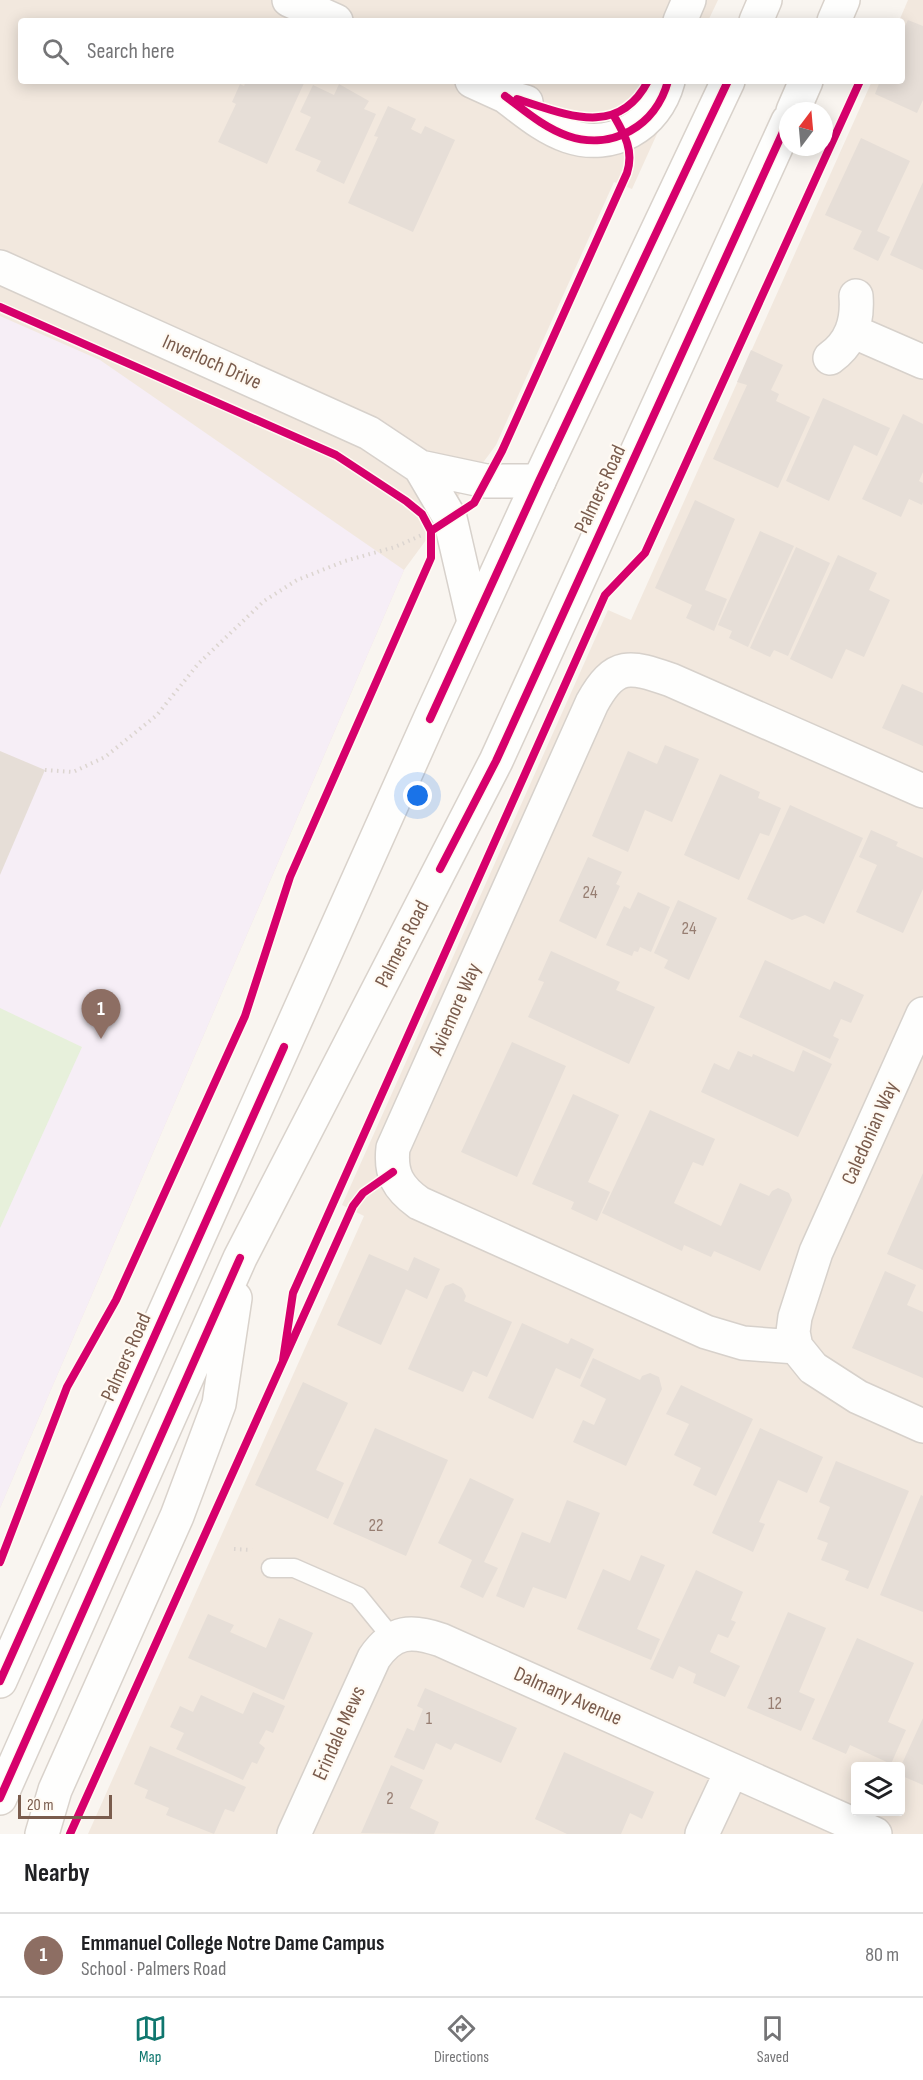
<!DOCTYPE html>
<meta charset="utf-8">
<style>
:root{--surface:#fff;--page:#f2f2f2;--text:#202124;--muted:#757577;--line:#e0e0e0;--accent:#0f766e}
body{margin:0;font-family:"Sofia Sans Condensed",sans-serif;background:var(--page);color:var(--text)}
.controls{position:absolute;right:18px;bottom:18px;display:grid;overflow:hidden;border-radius:6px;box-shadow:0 3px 15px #0003}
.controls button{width:54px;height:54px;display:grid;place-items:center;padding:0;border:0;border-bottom:2px solid var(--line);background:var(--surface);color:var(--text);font:30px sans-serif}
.compass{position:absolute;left:779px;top:102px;width:54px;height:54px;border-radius:50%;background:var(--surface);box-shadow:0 3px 15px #0003;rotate:16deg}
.scale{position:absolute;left:18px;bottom:15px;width:94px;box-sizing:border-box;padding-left:6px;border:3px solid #7a5c4d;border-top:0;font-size:16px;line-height:21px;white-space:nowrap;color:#7a5c4d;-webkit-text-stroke:4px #fffaf3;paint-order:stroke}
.you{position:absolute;left:418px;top:796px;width:21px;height:21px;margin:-15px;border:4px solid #fff;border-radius:50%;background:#1a73e8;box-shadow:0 0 0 9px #1a73e833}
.badge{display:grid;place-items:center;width:39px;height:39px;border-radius:50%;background:var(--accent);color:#fff;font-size:20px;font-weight:700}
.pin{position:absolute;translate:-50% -50px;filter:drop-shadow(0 2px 3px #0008)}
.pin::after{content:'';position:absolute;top:32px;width:21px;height:18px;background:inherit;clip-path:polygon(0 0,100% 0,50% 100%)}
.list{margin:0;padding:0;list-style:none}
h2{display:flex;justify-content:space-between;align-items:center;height:78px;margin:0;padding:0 24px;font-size:26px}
h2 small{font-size:20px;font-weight:400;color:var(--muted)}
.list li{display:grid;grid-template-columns:39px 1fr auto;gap:18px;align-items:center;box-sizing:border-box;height:84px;padding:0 24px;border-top:2px solid var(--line)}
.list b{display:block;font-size:22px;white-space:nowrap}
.list p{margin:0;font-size:20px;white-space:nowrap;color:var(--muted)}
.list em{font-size:20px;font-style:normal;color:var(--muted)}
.icon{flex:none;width:33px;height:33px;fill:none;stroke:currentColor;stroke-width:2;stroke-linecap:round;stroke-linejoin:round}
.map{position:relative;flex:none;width:923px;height:1834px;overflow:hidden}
.search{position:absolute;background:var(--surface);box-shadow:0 3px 15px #0003;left:18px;right:18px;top:18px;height:66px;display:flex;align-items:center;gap:15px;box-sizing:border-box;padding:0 21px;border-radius:6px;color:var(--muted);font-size:22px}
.sheet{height:162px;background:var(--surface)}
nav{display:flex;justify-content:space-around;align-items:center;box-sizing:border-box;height:84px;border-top:2px solid var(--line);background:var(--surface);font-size:16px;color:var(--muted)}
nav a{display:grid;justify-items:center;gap:3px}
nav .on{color:var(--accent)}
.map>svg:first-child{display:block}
.residential{fill:#f2e8de;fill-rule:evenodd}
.education{fill:#f6eef6}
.grass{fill:#e7f0db}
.building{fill:#e6ded7}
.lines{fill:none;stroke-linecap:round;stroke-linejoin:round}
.lane-casing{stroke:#d7d1cb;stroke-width:21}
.street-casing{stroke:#d7d1cb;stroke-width:36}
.secondary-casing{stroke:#d9d2cb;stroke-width:36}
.path{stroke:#dcd5d0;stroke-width:4;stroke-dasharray:1.5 4.5;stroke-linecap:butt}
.lane{stroke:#fefefd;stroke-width:18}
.street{stroke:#fefefd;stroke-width:33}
.secondary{stroke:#fefefd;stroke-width:33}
.cycleway-casing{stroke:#fffaf3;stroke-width:11}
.cycleway{stroke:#d6006c;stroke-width:8}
.labels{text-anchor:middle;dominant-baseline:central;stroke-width:4.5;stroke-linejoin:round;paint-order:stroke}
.number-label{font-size:18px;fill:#977e72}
.street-label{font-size:21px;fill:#7a5c4d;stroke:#fffaf3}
</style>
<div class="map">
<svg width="923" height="1834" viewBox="0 0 923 1834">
<rect width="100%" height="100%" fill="#f9f5f0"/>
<path class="residential" d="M0,0H718L708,21H21V81H681L632,189L614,182L496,445L404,570L0,1508Z
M908,0H923V1834H88L364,1216L342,1205L608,610L631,620L872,81H902V21H899ZM856,1766H900V1812H856Z"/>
<path class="education" d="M0,316L100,360L404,570L0,1508Z"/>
<path class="grass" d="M0,1008L82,1047L0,1228Z"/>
<path class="building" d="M908,20L923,26V100L917,113L875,94L880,81H902V32Z
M246,81H305L267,164L218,142L236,104L232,102L240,84L244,86Z
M339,84L369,101L364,109L376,114L344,184L316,171L321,161L295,150L311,117L300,112L313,85L334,95Z
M388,106L416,119L411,129L421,134L425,126L455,140L413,232L348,203L378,137L374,136Z
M861,138L910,161L877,231L890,237L878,261L853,249L862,231L825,215Z
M923,182V270L890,255Z
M751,350L783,365L771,390L779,394L776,401L810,417L778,488L713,459L747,385L737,382Z
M823,398L890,428L877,456L854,445L829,501L786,481Z
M903,414L923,424V472L919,481L923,483V502L922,505L909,499L901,517L862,499Z
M695,500L735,519L705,590L727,599L714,631L686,618L692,605L655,588Z
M760,531L794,546L748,647L729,638L732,631L718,625Z
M796,547L830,563L788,656L774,650L770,657L750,648Z
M838,555L877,573L869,590L890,600L864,657L846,649L832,679L790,659Z
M902,684L923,693V746L882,728Z
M665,745L699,759L672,822L645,810L628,852L592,836L628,751L657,764Z
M0,751L45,770L0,875Z
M720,774L760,792L758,798L781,808L769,836L760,833L739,880L684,855Z
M790,805L863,838L824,924L805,915L792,920L747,899Z
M871,830L898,842L896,846L923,858V889L903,933L856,912L877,865L859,857Z
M588,857L622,872L616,884L620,886L596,939L559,921Z
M638,892L670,907L651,952L640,947L638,952L634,951L632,956L606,945L624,906L630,909Z
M678,900L717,918L689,980L664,968L668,960L654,953Z
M551,951L620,982L616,990L655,1007L629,1064L528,1017L544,982L538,980Z
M765,960L830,990L834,981L864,995L851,1023L841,1019L833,1036L839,1039L830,1059L739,1017Z
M512,1042L566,1066L517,1177L461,1152Z
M803,1050L832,1064L798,1137L701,1092L714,1063L729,1070L738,1051L752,1057L753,1054L794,1072Z
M573,1094L619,1115L588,1182L610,1192L597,1221L571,1209L574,1202L532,1184Z
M650,1110L715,1139L703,1166L693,1162L674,1203L721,1226L740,1183L769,1196L772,1191L778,1188L789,1193L792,1200L760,1271L714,1251L711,1257L684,1245L682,1251L602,1213Z
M923,1173V1270L887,1254Z
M369,1254L408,1271L414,1257L440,1269L427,1299L406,1289L381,1345L337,1325Z
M885,1271L916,1285L907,1305L923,1312V1378L852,1348Z
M453,1283L462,1288L466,1296L464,1301L512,1322L487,1377L473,1371L463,1392L408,1369L445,1286Z
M522,1323L568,1344L571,1338L594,1349L580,1379L556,1368L533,1419L488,1398Z
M593,1358L640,1380L642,1376L650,1373L659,1377L662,1389L626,1466L573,1442L583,1420L594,1425L606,1399L580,1386Z
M303,1382L348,1403L316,1470L344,1483L328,1519L255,1485Z
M681,1385L753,1419L716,1496L693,1485L701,1468L674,1455L689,1424L666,1414Z
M375,1428L448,1460L406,1556L333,1524Z
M760,1428L823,1457L807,1493L778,1480L759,1522L765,1524L753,1552L712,1533Z
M836,1461L909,1491L868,1589L845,1580L849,1571L821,1560L828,1543L817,1539L830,1507L819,1502Z
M470,1478L514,1499L484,1562L498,1568L483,1598L460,1587L472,1560L438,1543Z
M921,1495L923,1496V1612L880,1595Z
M567,1500L600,1513L566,1599L533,1587L524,1608L496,1596L522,1532L550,1543Z
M641,1555L665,1565L637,1629L660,1639L651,1660L577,1629L603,1569L630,1581Z
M696,1570L743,1592L731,1620L736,1622L728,1638L718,1634L710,1652L740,1666L725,1697L693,1683L696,1674L679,1666L673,1679L650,1669Z
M788,1612L826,1628L799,1692L815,1699L801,1731L747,1708Z
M208,1614L234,1625L230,1632L266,1648L279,1618L313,1633L284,1700L188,1658Z
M857,1638L914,1663L888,1722L906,1730L891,1764L850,1745L846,1754L812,1739Z
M425,1688L517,1728L501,1763L455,1743L451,1750L436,1743L424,1770L394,1757L407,1728L414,1731L423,1709L417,1706Z
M253,1692L285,1706L273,1733L266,1730L259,1743L265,1748L257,1764L252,1762L243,1780L176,1749L184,1733L170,1727L180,1706L193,1712L201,1695L243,1714Z
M923,1718V1785L900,1775V1768Z
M150,1746L246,1787L234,1812L225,1809L214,1834L166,1815L169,1808L145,1798L148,1790L134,1784Z
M564,1752L654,1792L642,1819L630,1813L621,1834H567L535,1819Z
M391,1765L423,1780L410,1808L439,1822L434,1834L361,1833Z"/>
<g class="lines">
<g class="lane-casing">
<path id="lane" d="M271,1568H294L358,1596L393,1639"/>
</g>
<g class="street-casing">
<path id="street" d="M289,0L336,21
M680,21L689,0
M472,81L505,96L526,102
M505,96C524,110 544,128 568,136C612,151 656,126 668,81
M0,267L369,433L420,467L486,481H539
M852,331L923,362
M830,358C851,343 858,322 856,296
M420,467L450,518L474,622
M923,1014L816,1252L795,1317L793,1332L796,1347L813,1368L858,1397L923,1426
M796,1347L743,1343L706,1332L419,1203C398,1188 390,1174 393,1148L592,703C615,661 630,666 671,680L923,791
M294,1834L374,1658C393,1630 412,1630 441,1640L875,1834
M702,1834L732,1770"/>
</g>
<g class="secondary-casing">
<path id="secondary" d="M756,21L765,0
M834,21L843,0
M793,111L806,81
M0,1681L430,719L539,481L728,81
M0,1798L240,1258L496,761L788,121
M42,1834L55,1790L177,1516L219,1404L235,1298"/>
</g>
<path class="path" d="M45,770L73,772L105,757L157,715L198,664L264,601L297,580L345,561L395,547L422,535
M234,1549L252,1550"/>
<use href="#lane" class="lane"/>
<use href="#street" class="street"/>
<use href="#secondary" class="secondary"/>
<g class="cycleway-casing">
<path id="cycleway" d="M505,96C524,110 544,128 568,136C612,151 656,126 668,81
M517,99C565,114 618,139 648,81
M0,307L336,455L406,501L422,514L431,531
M430,719L539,481L728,81
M440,869L496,761L788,121
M283,1360L293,1293L605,595L645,553L860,81
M0,1562L67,1387L116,1300L245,1016L290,877L431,558V531L474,503L502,451L627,173C634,151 625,135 614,116
M0,1681L284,1047
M0,1798L240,1258
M70,1834L353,1206L363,1193L393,1172"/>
</g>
<use href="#cycleway" class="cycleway"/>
</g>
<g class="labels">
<g class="number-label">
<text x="590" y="892">24</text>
<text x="689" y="928">24</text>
<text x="376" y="1525">22</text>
<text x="775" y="1703">12</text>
<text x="429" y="1718">1</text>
<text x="390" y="1798">2</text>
</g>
<g class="street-label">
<text transform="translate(212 362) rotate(24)">Inverloch Drive</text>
<text transform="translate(600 489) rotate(-65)">Palmers Road</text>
<text transform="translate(402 944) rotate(-63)">Palmers Road</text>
<text transform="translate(455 1009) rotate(-66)">Aviemore Way</text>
<text transform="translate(870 1133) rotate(-66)">Caledonian Way</text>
<text transform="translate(126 1357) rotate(-66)">Palmers Road</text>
<text transform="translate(568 1696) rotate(24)">Dalmany Avenue</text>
<text transform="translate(339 1733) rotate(-66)">Erindale Mews</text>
</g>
</g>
</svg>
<div class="controls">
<button><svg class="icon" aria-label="layers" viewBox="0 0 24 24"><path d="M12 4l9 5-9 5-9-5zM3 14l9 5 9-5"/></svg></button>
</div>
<svg class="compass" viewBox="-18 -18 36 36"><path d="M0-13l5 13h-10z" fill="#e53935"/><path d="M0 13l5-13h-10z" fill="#757577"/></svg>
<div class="scale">20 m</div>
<div class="you"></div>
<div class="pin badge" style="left:101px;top:1039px;background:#8d6e63">1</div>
<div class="search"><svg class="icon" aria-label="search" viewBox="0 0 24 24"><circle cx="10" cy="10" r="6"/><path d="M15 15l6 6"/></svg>Search here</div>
</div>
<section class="sheet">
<h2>Nearby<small></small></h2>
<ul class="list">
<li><span class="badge" style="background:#8d6e63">1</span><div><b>Emmanuel College Notre Dame Campus</b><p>School · Palmers Road</p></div><em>80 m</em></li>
</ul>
</section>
<nav>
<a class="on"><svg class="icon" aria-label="map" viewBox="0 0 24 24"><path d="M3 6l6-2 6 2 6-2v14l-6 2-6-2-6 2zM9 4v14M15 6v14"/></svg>Map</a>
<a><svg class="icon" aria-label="directions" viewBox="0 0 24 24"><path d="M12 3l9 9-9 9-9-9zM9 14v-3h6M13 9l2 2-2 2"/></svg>Directions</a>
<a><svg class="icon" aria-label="saved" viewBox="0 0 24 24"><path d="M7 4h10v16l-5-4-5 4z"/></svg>Saved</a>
</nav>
